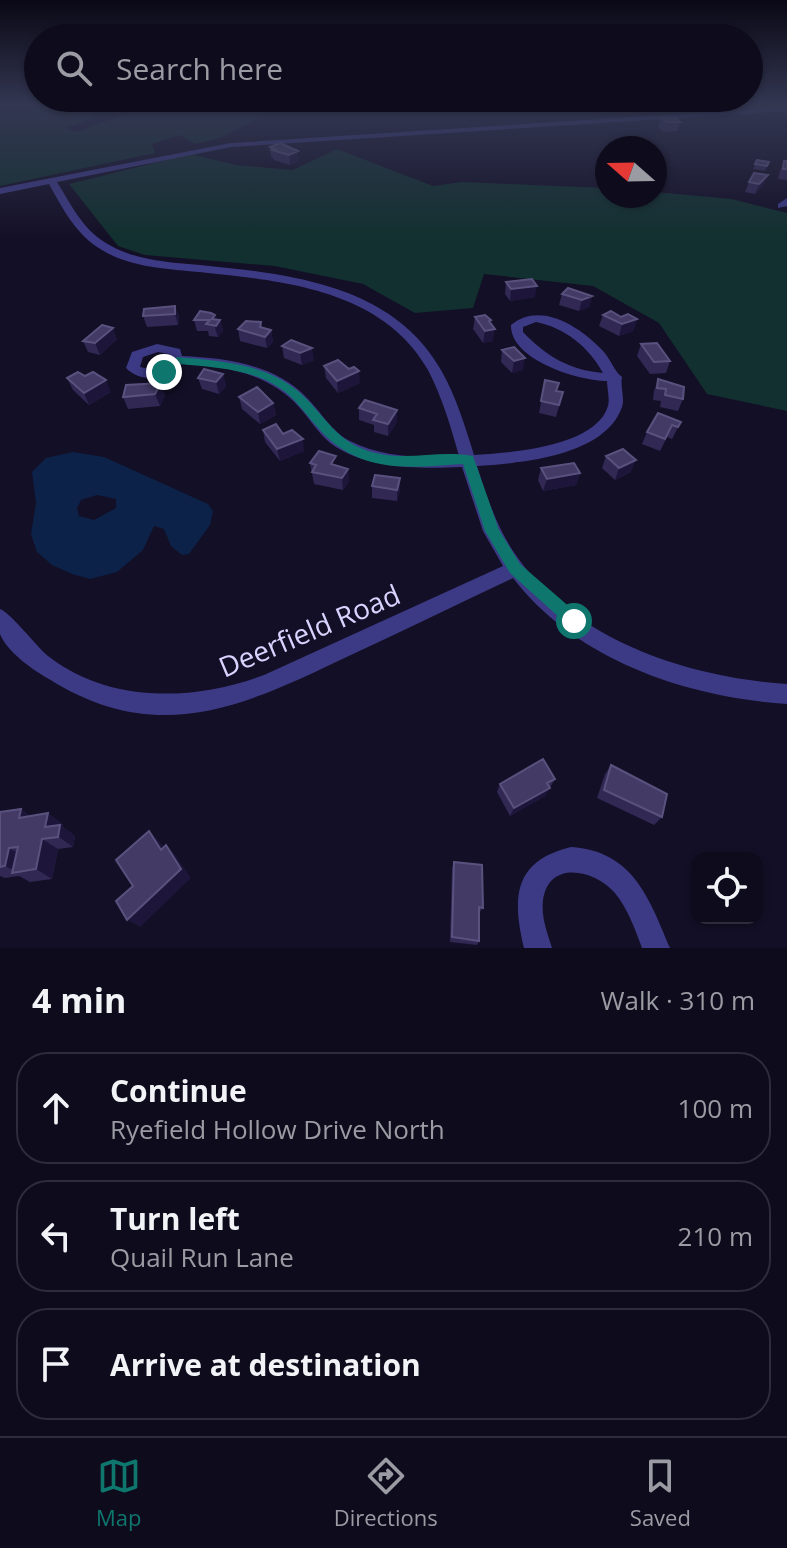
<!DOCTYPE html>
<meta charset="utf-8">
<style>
:root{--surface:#0e0b1c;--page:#1c1929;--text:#f1f3f6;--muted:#9b9ba3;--line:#2e2b3b;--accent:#0f766e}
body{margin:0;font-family:"Open Sans",sans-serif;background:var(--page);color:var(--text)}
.controls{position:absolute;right:24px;bottom:24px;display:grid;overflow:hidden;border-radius:16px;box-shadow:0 2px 6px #0004}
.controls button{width:72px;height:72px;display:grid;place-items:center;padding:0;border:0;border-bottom:2px solid var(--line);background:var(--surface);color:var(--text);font:40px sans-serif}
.compass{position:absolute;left:595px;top:136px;width:72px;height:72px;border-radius:50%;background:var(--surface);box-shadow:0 2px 6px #0004;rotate:290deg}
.stop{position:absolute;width:24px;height:24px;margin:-18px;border:6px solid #0f766e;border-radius:50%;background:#fff}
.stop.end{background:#0f766e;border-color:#fff;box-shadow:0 2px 8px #0008}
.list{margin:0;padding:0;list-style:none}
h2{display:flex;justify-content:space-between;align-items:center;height:104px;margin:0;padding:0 32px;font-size:34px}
h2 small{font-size:26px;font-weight:400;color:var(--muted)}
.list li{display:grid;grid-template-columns:52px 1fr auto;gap:24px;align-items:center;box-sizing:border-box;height:112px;margin:0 16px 16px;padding:0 16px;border:2px solid var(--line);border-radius:32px}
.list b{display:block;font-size:30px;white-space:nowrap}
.list p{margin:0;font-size:26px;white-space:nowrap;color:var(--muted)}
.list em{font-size:26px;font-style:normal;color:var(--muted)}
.icon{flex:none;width:44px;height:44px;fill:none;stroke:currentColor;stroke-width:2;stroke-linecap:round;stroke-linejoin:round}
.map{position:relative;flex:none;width:787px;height:948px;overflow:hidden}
.search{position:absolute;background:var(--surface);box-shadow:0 2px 6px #0004;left:24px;right:24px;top:24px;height:88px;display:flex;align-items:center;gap:20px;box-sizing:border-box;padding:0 28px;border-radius:44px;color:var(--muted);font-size:30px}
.sheet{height:488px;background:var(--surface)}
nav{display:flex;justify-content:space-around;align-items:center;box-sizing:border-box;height:112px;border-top:2px solid var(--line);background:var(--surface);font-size:22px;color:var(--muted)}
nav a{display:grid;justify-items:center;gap:4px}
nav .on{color:var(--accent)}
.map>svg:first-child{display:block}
.green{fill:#12302f}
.water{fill:#0c2248;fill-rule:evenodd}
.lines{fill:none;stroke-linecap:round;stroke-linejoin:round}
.minor{fill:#3d3a85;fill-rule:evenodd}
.wall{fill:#312854}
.shaded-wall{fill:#1d163a}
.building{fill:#433a66;stroke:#5a527e;stroke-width:2}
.route{fill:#0f766e}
.labels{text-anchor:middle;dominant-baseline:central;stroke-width:6;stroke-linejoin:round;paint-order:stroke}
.near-street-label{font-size:28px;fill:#d9d4ff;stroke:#130f26}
</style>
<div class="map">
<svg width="787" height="948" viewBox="0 0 787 948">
<rect width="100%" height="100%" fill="#130f26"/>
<path class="green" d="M0,106H125L106,113L89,111L97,117L66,128L77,132L145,106H283L220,138L195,144L180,135L152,144L155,153L0,186Z
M337,149L433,186L462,182L607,188V196H655V192L732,199L787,213V411L707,394L659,323L593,286L484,274L473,308L415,313L363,284L275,266L145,255L118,246L69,184L190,154L237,165L293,170Z"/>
<path class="water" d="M73,452L104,457L208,504L213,511L210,525L189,554L182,555L171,546L164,529L154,526L143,550L117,572L90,579L72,574L52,565L37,552L31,534L36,503L32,472L46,458ZM97,495L116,499V508L94,520L79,516L77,508L81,500Z"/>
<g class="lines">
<path class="minor" d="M787,107V111L231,147L57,182C69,201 79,222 96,236C126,260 164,262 200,265C289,274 392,284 441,370C456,396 465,426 474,455C509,453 596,447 608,406C610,399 607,388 607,381C579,381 510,360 511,325C541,300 582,328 604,352C611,360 614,371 622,377C620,386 625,399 622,407C605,456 522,463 477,466C486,495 496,525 513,551C572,640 686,677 787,684V704C687,697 577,661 513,578C460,603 407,629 353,654C248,704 160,749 49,679C33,670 7,652 0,634C0,627 0,616 0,609C11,613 35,645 48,656C109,704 195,701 264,675L503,566L483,531L462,467C422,469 371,469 336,447C321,438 311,420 299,407C269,373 225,366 182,364C167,380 142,384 126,368L132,352L157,344L180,349L182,356C225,358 275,364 307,398C321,412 332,432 350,441C382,458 424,458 459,456C451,427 442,397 428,370C384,292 288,281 208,273C173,269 133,269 102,250C76,235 63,209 49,184L0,194V188L231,143ZM536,322C565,328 588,346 603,373C569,370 546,356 523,332V327ZM158,352L168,354V363L154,370L140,367L143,357Z
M787,198V206L778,208V204Z
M571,847C633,851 649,898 670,948H642C635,929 628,909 615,893C595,870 549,859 543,900C541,917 547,932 552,948H524C512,898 513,861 571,847Z"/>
</g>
<path class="wall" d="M661,118L680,122L677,131L664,132L658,127Z
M280,143L299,161L290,165L274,160L273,158L271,157L270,147Z
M757,160L769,162L765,171L753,169Z
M784,161H787V180L778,179L780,171Z
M749,182L763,185L755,194L745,192Z
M506,282L535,297L510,301L505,294Z
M562,294L592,296L589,307L579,311L559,305Z
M175,306L179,317L178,325L147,327L143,316Z
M603,315L637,319L633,331L619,336L599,326Z
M475,317L491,320L493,341L483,343L473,329Z
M194,320H220L223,331L218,337L209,336L208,331H197Z
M261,322L262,327L271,330L273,342L267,348L240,341L238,329Z
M117,339L100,355L88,352L83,341Z
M641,344L670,361L666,373L650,374L637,356Z
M282,346L314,360L302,365L284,358Z
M502,350L523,370L512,373L501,362Z
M324,366L349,369L360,383L338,393L326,378Z
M223,374L226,386L219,394L202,389L198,378Z
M85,376L111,392L89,405L73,390L67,378Z
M658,379L683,399L678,411L660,407L661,401L653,400L654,391Z
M545,380L557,391L563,392L556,417L539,413Z
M126,385L165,395L160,406L128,409L123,397Z
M239,397L273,403L276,415L260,424L242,409Z
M359,408L397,410V422L388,436L374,432V425L359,420Z
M681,422L672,439L667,437L660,451L642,444L647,432Z
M263,430L283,434L304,451L280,461L265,442Z
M606,456L631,472L615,480L602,468Z
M310,463L337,465L348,469L349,481L343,490L314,484Z
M541,468L580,473L576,485L543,491L538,480Z
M400,478V490L397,501L372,498V486Z
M611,765L662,817L654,825L597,798L605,774Z
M555,779L545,796L510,816L497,792L500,784Z
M21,809L30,816L48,813L63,825V827L75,836L73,847L58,849L52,879L30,882L19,876L5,878L0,876V814Z
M454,862L483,908L479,913V941L477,945L450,942L452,868Z"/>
<path class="shaded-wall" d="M298,151L299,161L290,165L289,155Z
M768,175L763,185L755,194L759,184Z
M537,286L535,297L510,301L511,289Z
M592,296L589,307L579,311L582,300Z
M175,306L179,317L178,325L175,314Z
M215,315L217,324L220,320L223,331L218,337L212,319Z
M637,319L633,331L619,336L622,324Z
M491,320L490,330L495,329L493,341L483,343L485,331L489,321Z
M113,328L117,339L100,355L95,343Z
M271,330L273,342L267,348L265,337Z
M312,348L314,360L302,365L300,353Z
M525,358L523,370L512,373L514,361Z
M359,371L360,383L338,393L337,381Z
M223,374L226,386L219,394L216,382Z
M106,380L111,392L89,405L84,393Z
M161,383L165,395L160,406L155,394Z
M273,403L276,415L260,424L258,412Z
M397,410V422L388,436V424Z
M303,439L304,451L280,461L277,449Z
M636,460L631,472L615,480L619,468Z
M348,469L349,481L343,490L342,478Z
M580,473L576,485L543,491L547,479Z
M400,478V490L397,501V490Z
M550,788L545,796L510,816L514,808Z
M21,809L37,821L19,818Z
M48,813L63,825V827L75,836L73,847L45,827Z
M149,831L160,842L172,860L161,850Z
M42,839L58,849L52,879L36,869Z
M166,845L176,856L191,878L140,927L127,920Z
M9,848L27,858L17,872L5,866Z"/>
<path class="building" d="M661,118H676L680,122H667Z
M280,143L298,151L289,155L272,150L275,149L270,147Z
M757,160L769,162L767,166L755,164Z
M784,161H787V169H783Z
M754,173L768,175L759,184L749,182Z
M532,279L537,286L511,289L506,282Z
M568,288L592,296L582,300L562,294Z
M175,306V314L143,316L144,309Z
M200,311L211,313L215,315L212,319L220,320L216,326L206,324L210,320H194Z
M611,311L621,317L628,314L637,319L622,324L603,315Z
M485,315L491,320L489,321L495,329L485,331L475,317Z
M246,321L261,322L260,327L271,330L265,337L238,329Z
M102,325L113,328L95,343L83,341Z
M291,340L312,348L300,353L282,346Z
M657,343L670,361L654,362L641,344Z
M514,347L525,358L514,361L502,350Z
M338,360L349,369L354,367L359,371L337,381L324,366Z
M204,369L223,374L216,382L198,378Z
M78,372L85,376L93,372L106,380L84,393L67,378Z
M658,379L684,387L683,399L665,395L666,389L657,388Z
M545,380L559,383L556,391L563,392L559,405L541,401Z
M161,383L155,394L123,397L126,385Z
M257,387L273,403L258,412L239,397Z
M365,400L397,410L388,424L373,420L377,414L359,408Z
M658,413L681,422L678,427L672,425L665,439L647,432Z
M276,424L283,434L292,430L303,439L277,449L263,430Z
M623,449L636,460L619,468L606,456Z
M319,451L336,456L331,464L348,469L342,478L312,472L316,465L310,463Z
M574,463L580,473L547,479L541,468Z
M375,475L400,478L397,490L372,486Z
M543,759L555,779L547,783L550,788L514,808L500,784Z
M611,765L667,794L662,817L604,790Z
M21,809L19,818L48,813L45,827L60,825L58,837L42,839L36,869L12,873L18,847L9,848L5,866L0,867V812Z
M149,831L161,850L166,845L181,869L127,920L116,901L133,886L116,860Z
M454,862L482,865L483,908L479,907V941L452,937Z"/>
<linearGradient id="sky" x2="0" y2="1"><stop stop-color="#0a0815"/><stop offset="0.44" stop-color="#333752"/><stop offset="1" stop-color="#333752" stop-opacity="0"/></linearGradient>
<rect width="787" height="239" fill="url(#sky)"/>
<path class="route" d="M177,357C220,361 265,363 299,392C321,411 334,438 363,449C400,464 436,449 473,456L499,530L520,564L580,616V626H569L510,573L485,531L463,464C428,466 387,472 353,455C327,443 314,422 295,401C265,369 220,368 180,364L168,374H160V369Z"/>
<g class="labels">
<g class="near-street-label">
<text transform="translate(309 630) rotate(-23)">Deerfield Road</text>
</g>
</g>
</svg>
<div class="controls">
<button><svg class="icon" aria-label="locate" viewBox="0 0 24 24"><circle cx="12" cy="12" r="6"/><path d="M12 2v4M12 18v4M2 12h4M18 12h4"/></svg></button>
</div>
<svg class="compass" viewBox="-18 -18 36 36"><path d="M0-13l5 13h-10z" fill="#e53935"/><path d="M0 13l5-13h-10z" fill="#9b9ba3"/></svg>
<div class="stop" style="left:574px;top:621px"></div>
<div class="stop end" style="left:164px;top:372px"></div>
<div class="search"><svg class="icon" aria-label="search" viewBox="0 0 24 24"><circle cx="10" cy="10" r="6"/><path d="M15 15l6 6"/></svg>Search here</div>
</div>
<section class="sheet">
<h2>4 min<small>Walk · 310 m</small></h2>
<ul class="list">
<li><svg class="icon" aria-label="ahead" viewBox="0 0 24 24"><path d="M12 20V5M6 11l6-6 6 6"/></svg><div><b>Continue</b><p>Ryefield Hollow Drive North</p></div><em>100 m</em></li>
<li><svg class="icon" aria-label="left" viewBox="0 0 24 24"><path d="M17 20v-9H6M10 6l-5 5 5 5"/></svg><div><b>Turn left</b><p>Quail Run Lane</p></div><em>210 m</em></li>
<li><svg class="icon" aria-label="arrive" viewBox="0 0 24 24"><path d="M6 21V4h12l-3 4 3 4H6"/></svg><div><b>Arrive at destination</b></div></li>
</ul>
</section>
<nav>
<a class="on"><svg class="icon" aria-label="map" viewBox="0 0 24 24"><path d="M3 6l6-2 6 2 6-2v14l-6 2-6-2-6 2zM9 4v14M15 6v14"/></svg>Map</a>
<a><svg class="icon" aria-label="directions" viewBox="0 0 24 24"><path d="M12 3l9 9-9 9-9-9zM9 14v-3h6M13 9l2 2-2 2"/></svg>Directions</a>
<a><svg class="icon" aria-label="saved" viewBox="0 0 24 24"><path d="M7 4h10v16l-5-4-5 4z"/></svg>Saved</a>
</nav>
